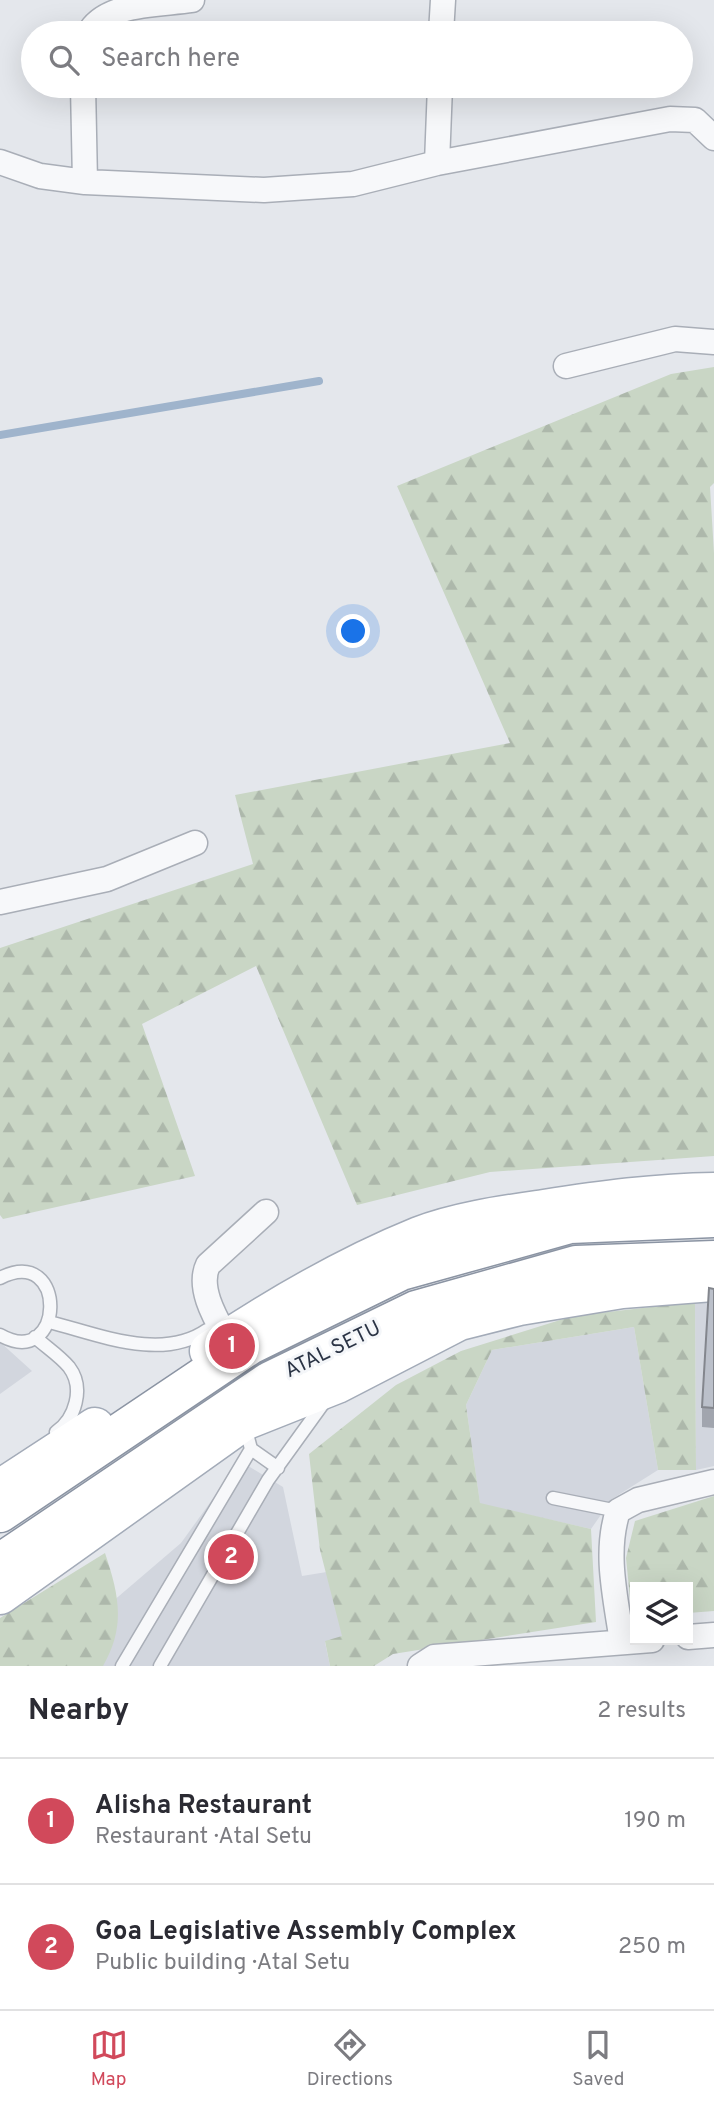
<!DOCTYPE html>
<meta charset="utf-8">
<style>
:root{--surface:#fff;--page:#f7f7f7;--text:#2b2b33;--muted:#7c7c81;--line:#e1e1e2;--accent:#d1495b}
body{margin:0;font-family:Overpass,sans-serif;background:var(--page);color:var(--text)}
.controls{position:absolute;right:21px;bottom:21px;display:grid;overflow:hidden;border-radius:0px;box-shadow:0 7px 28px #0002}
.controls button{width:63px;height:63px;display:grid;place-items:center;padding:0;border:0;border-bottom:2px solid var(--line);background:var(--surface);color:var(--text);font:35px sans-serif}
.you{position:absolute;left:354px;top:632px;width:24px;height:24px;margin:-18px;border:5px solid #fff;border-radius:50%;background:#1a73e8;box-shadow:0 0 0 10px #1a73e833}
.badge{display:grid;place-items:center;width:46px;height:46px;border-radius:50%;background:var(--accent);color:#fff;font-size:23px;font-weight:700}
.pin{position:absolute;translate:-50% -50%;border:4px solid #fff;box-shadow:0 2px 7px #0006}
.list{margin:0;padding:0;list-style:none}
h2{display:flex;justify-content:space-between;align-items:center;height:91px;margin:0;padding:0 28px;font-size:30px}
h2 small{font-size:23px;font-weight:400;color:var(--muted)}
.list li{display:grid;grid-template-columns:46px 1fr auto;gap:21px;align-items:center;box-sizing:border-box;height:126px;padding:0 28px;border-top:2px solid var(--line)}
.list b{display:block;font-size:26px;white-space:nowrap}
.list p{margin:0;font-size:23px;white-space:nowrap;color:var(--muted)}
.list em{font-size:23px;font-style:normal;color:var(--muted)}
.icon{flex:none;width:38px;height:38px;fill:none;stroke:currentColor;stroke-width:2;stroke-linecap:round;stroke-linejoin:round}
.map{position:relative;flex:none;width:714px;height:1666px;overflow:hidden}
.search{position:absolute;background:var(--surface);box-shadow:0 7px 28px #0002;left:21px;right:21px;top:21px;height:77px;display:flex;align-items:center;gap:18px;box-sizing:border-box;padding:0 24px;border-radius:38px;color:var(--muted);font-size:26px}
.sheet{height:343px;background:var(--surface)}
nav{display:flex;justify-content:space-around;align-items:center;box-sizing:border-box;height:98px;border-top:2px solid var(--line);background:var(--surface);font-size:19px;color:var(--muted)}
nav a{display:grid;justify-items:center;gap:4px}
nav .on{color:var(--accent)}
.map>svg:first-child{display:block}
.built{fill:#d2d6de}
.forest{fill:url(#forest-firs)}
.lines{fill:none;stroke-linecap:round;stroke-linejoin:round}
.stream{stroke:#9fb4cc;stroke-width:8}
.lane-casing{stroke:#a9aeb7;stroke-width:15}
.street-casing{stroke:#a9aeb7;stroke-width:27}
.primary-casing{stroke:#a3abb8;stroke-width:41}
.highway-casing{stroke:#8b94a3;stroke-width:41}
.lane{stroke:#f7f8fa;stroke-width:12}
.street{stroke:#f7f8fa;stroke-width:24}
.primary{stroke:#fff;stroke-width:38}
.highway{stroke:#fff;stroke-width:38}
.wall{fill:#a1a5ae}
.building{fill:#bbc0ca;stroke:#83868d;stroke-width:2}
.labels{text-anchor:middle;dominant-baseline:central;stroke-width:6;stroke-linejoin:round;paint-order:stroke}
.street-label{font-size:21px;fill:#2b3445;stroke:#f4f6f9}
</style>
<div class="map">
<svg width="714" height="1666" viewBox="0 0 714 1666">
<defs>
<pattern id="forest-firs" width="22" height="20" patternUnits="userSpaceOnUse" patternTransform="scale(1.75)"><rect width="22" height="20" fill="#c9d6c5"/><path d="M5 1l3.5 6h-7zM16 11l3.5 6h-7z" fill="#adb8ab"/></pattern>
</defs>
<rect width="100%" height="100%" fill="#e4e7ec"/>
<path class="built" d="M695,1302L714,1303V1466L696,1470Z
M634,1327L658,1470L612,1499L591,1529L480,1504L466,1405L492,1350Z
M0,1342L32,1371L0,1394Z
M240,1461L283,1487L302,1576L339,1570L350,1636L325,1642L330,1666H25L98,1614L181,1543Z"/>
<path class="forest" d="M714,367V483L710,487L714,553V1156L490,1172L357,1205L256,966L142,1024L195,1176L3,1219L0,1215V948L253,864L235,795L510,743L397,486L671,374Z
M695,1302L696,1470H658L634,1327L492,1350L466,1405L480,1503L591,1529L596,1622L393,1654L374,1666H330L325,1641L342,1636L320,1550L309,1454L396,1385L461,1351L573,1316Z
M714,1496V1611L688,1613V1587H635V1618H632L626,1558L635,1521Z
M105,1553C119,1595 126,1626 103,1666H0V1618Z"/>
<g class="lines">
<path class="stream" d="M0,435L319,381"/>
<g class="lane-casing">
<path id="lane" d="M0,1278C69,1243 65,1372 0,1335
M49,1322C98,1334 161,1362 207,1330
M35,1337C46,1347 60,1356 69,1367C85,1388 75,1419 56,1432
M251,1449L278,1468
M553,1498L618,1511
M122,1666L251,1449L245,1426
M160,1666L268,1480L325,1401"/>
</g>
<g class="street-casing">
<path id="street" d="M89,33C106,2 160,5 192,0
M441,33L443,0
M83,86L85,182
M0,162L40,176L85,182L264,190L353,184L437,163L670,119L695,120L714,138
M437,163L440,86
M566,366L675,339L714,342
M0,902L107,879L195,843
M227,1339C216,1319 197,1288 208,1265L266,1212
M688,1637L714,1635
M622,1642C616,1599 604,1553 618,1511L638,1500L714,1482
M420,1666L434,1657L652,1640"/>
</g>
<g class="primary-casing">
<path id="primary" d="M209,1351C275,1307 345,1266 419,1236C458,1221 503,1215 544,1209C602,1200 655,1193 714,1192
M0,1489L95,1427
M0,1595L244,1421L337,1384L459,1321L519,1306L622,1289L714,1282"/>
</g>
<g class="highway-casing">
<path id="highway" d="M0,1513L250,1345L401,1271L570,1224L714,1218
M0,1563L270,1381L416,1310L576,1265L714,1260"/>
</g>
<use href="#lane" class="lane"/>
<use href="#street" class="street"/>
<use href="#primary" class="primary"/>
<use href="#highway" class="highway"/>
</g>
<path class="wall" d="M714,1289V1428L702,1427V1407Z"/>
<path class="building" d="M709,1288L714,1289V1408L702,1407Z"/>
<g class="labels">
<g class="street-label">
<text transform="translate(333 1350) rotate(-26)">ATAL SETU</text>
</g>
</g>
</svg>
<div class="controls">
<button><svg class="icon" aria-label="layers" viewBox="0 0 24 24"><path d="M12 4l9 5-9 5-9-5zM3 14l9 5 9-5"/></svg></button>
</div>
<div class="you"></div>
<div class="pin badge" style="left:232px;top:1346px">1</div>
<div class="pin badge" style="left:231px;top:1557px">2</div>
<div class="search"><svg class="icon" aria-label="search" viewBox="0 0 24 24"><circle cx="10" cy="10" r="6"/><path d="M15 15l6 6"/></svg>Search here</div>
</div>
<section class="sheet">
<h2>Nearby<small>2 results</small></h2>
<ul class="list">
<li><span class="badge">1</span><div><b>Alisha Restaurant</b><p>Restaurant · Atal Setu</p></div><em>190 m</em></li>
<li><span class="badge">2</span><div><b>Goa Legislative Assembly Complex</b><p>Public building · Atal Setu</p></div><em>250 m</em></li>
</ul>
</section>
<nav>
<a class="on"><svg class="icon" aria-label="map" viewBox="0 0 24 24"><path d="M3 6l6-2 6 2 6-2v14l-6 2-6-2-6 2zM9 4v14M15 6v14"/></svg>Map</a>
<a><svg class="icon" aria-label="directions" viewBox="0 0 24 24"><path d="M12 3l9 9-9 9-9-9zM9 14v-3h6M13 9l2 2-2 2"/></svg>Directions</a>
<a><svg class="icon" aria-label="saved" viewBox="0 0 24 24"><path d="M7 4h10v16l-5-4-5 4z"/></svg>Saved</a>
</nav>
